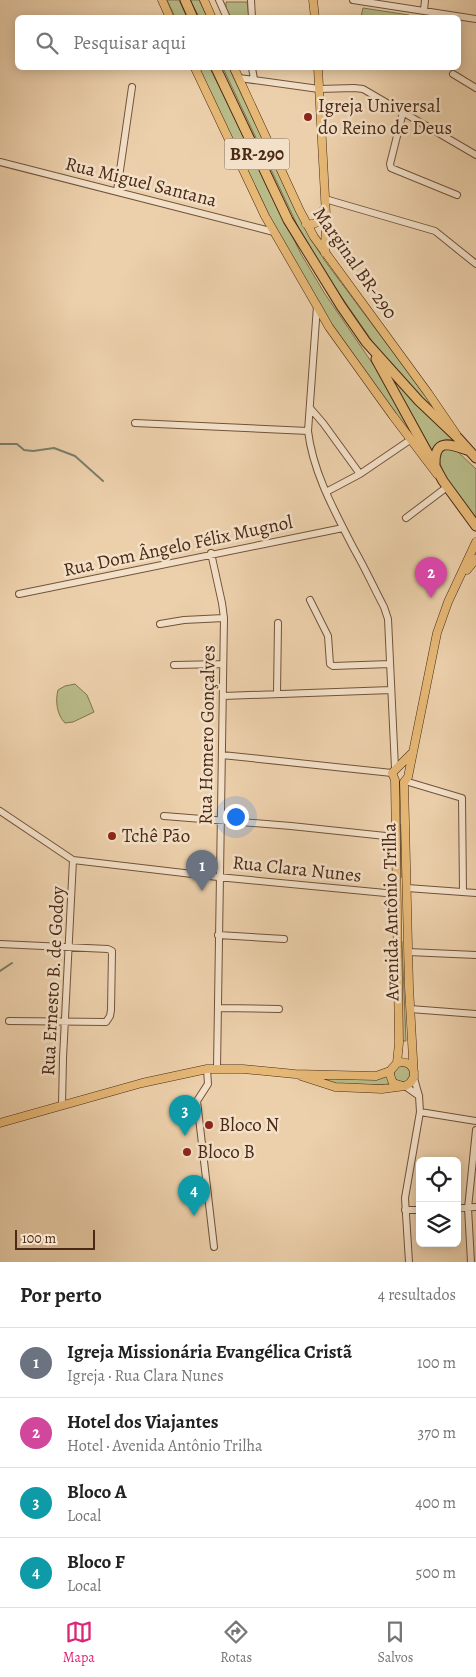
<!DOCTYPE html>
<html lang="pt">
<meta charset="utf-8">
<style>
:root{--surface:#fff;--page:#f2f2f2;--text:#222;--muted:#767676;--line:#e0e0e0;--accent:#db2777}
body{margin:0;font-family:Alegreya,serif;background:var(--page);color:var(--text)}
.controls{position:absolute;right:15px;bottom:15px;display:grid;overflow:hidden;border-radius:8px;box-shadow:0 2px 12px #0003}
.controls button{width:45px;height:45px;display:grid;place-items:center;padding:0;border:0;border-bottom:1px solid var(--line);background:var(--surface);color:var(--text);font:25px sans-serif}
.scale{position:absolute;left:15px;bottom:12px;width:80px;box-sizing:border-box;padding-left:5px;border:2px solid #4a2915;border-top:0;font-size:14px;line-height:18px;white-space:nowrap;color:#4a2915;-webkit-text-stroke:4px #f3e0c8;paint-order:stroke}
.you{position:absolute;left:235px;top:816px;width:18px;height:18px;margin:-12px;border:4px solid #fff;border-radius:50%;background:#1a73e8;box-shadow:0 0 0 8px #1a73e833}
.badge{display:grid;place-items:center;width:32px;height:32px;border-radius:50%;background:var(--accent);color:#fff;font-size:16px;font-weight:700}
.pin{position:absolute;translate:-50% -41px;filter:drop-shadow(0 1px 2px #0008)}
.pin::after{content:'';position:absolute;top:26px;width:18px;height:15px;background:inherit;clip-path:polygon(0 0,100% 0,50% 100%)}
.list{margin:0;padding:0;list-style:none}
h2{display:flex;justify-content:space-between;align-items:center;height:65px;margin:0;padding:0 20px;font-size:21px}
h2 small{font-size:16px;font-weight:400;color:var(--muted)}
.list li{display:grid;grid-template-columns:32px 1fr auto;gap:15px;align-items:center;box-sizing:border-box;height:70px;padding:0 20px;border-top:1px solid var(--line)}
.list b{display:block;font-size:19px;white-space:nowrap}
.list p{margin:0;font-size:16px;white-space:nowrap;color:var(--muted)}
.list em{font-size:16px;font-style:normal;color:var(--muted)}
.icon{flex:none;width:28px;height:28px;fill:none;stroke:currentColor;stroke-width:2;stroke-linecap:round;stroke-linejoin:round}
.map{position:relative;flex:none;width:476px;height:1262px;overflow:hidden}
.search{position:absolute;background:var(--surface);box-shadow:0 2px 12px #0003;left:15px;right:15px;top:15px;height:55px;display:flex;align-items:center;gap:12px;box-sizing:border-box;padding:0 18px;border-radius:8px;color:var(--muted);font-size:19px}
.sheet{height:345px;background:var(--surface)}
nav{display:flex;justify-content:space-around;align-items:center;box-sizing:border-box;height:70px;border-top:1px solid var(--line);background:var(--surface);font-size:14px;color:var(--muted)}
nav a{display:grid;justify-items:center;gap:2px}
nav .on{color:var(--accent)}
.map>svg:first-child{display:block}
.green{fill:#b8bb88;stroke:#81724e}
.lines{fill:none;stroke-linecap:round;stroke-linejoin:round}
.stream{stroke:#797e6b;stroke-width:2}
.minor-casing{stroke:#72533a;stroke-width:8}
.major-casing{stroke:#4a2915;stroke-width:9}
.highway-casing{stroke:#4a2915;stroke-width:11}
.minor{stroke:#f3e0c8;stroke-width:6}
.major{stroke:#e6b876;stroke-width:8}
.highway{stroke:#e6b876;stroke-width:9}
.poi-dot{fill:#8f2418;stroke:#f3e0c8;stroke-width:2}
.labels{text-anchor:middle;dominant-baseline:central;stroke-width:5;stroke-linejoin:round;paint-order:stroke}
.shield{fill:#f3e0c8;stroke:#7d604b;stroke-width:1}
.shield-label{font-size:18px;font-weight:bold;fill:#4a2915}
.poi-label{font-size:19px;fill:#4a2915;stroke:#f3e0c8;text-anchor:start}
.street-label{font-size:19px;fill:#4a2915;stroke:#f3e0c8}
</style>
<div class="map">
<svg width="476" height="1262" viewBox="0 0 476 1262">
<rect width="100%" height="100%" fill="#ecd0ab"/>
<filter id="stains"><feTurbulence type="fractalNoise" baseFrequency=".004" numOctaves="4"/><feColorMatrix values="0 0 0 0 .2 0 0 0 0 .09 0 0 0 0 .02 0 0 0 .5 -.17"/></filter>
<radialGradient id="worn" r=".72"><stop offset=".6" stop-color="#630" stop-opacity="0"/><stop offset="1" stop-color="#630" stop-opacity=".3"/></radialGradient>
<path class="green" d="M167,0H179L187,17H175Z
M190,0H199L207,17H199Z
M226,2H247L249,17H231L226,8Z
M363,8L409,15V17H361Z
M199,68H210L301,254L325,294L390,389L427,458L321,309L280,238Z
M223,68H229L292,203L311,239L325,261L421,390L436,408L448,425L435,412L381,354L323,270L301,233Z
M388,372L455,441C443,439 437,442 434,454Z
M444,448L457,451L476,469V518C462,502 438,475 439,453Z
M75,684L87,695L94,712L73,722L65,723C57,715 55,701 58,690L65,686Z
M400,825H402L403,877H401Z
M401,941H402L406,1041H402Z
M394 1074a8 8 0 1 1 16 0a8 8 0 1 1-16 0Z
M387,1076L394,1085L335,1084L320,1077Z"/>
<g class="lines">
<path class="stream" d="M0,444H17L24,450L33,451L54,448L75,456L103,481
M0,971L12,963"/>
<g class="minor-casing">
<path id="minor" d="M219,0L227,18
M251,0L252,18
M353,0L476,19
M424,11L425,0
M252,68L254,79
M453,74L476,88
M239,78L319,89L354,88L363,89L476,155
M403,112L390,164L391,168L457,195
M0,162L274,232
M117,191L132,87
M325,199L435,231L476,264
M317,306L308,431C313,473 335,512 354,549C365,568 374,588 384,607L388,619L395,768
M310,408L323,423L360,474
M135,423L308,431
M326,492L360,474L410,440
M406,518L447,487
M211,553L222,603L224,618L217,1068
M19,594L343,528
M310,600L328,636L330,664L333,666L390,664
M160,624L184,620L224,618
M174,665L223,664
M277,694L278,623
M223,696L391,690
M222,755L392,773
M405,781L462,798L463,892
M0,811L73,860L218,877L396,894
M164,816L291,826L395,837
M407,888L476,893
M218,935L284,939
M0,944L108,949L112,951L111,1010L110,1016L106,1022L9,1021
M408,952L476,955
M218,1008L279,1009
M410,1009L476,1014
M207,1069L208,1084L197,1101L214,1247
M405,1086L419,1096
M62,1104L63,1058L73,860
M420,1112L476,1121
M457,1208L476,1207
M405,1210H420
M409,1262L405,1198L420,1112L419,1096L414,1078
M471,1262L468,1208L476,1130"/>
</g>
<g class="major-casing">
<path id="major" d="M162,0L170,18
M204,0L212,18
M313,0L315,18
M195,68L265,216L317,306L329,327L393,416L437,474
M234,68L300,211L314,237L428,393L456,434
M318,68L326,215L325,253
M306,224C318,226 321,219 324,209
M467,570L476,559
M397,1063C405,1061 412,1063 414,1072
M390,1071V1075L393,1083L403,1086
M301,1076L335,1087L382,1089L405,1086L410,1083L414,1077L409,987L404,782L408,777L437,633L448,602L476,542
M0,1123L142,1083L207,1069H243L295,1074L376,1076L390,1071L397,1063L399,1043L395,780L392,773L413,752"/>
</g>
<g class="highway-casing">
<path id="highway" d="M185,0L193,18
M216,68L288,220L341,306L366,342L419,401L458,438L476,458
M376,359L443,481L476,526
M435,466C434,439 448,443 467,450"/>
</g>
<use href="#minor" class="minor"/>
<use href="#major" class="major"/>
<use href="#highway" class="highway"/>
</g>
<g class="poi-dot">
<circle cx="308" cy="117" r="5"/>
<circle cx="112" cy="836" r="5"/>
<circle cx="209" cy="1125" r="5"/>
<circle cx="187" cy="1152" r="5"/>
</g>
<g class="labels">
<rect class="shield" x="224.5" y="138.5" width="65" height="31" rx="4"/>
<g class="shield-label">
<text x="257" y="154">BR-290</text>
</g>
<g class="poi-label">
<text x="318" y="106">Igreja Universal<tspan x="318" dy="22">do Reino de Deus</tspan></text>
<text x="122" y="836">Tchê Pão</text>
<text x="219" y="1125">Bloco N</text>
<text x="197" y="1152">Bloco B</text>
</g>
<g class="street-label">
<text transform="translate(141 182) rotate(14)">Rua Miguel Santana</text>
<text transform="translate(355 263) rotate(55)">Marginal BR-290</text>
<text transform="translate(178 546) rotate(-12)">Rua Dom Ângelo Félix Mugnol</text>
<text transform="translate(207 735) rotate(-89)">Rua Homero Gonçalves</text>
<text transform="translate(297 869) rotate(6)">Rua Clara Nunes</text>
<text transform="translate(391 912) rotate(-91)">Avenida Antônio Trilha</text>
<text transform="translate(53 981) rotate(-87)">Rua Ernesto B. de Godoy</text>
</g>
</g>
<rect width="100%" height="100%" filter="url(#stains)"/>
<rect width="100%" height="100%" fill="url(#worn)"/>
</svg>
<div class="controls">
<button><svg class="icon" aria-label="locate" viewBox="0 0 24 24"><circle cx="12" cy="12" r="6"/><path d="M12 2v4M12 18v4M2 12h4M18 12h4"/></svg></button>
<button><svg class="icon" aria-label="layers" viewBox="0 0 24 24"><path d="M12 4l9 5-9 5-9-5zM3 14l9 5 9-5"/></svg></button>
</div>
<div class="scale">100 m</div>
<div class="you"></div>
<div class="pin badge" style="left:202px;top:891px;background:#6b7280">1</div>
<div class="pin badge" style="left:431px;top:598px;background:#d1479c">2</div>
<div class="pin badge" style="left:185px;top:1136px;background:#0f9aa8">3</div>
<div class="pin badge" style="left:194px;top:1216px;background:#0f9aa8">4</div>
<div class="search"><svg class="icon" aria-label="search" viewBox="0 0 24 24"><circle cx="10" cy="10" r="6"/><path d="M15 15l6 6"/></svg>Pesquisar aqui</div>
</div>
<section class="sheet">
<h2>Por perto<small>4 resultados</small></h2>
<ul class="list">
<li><span class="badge" style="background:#6b7280">1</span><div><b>Igreja Missionária Evangélica Cristã</b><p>Igreja · Rua Clara Nunes</p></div><em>100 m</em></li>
<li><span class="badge" style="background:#d1479c">2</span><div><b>Hotel dos Viajantes</b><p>Hotel · Avenida Antônio Trilha</p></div><em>370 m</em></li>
<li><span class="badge" style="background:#0f9aa8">3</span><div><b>Bloco A</b><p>Local</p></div><em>400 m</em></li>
<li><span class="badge" style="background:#0f9aa8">4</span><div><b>Bloco F</b><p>Local</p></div><em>500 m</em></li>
</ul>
</section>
<nav>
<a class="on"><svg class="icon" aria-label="map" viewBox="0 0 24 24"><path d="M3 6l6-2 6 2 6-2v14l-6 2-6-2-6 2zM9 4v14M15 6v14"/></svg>Mapa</a>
<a><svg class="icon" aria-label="directions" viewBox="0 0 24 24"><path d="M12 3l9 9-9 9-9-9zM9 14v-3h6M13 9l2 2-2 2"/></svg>Rotas</a>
<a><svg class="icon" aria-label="saved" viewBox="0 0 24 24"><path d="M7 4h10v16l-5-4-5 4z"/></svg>Salvos</a>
</nav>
